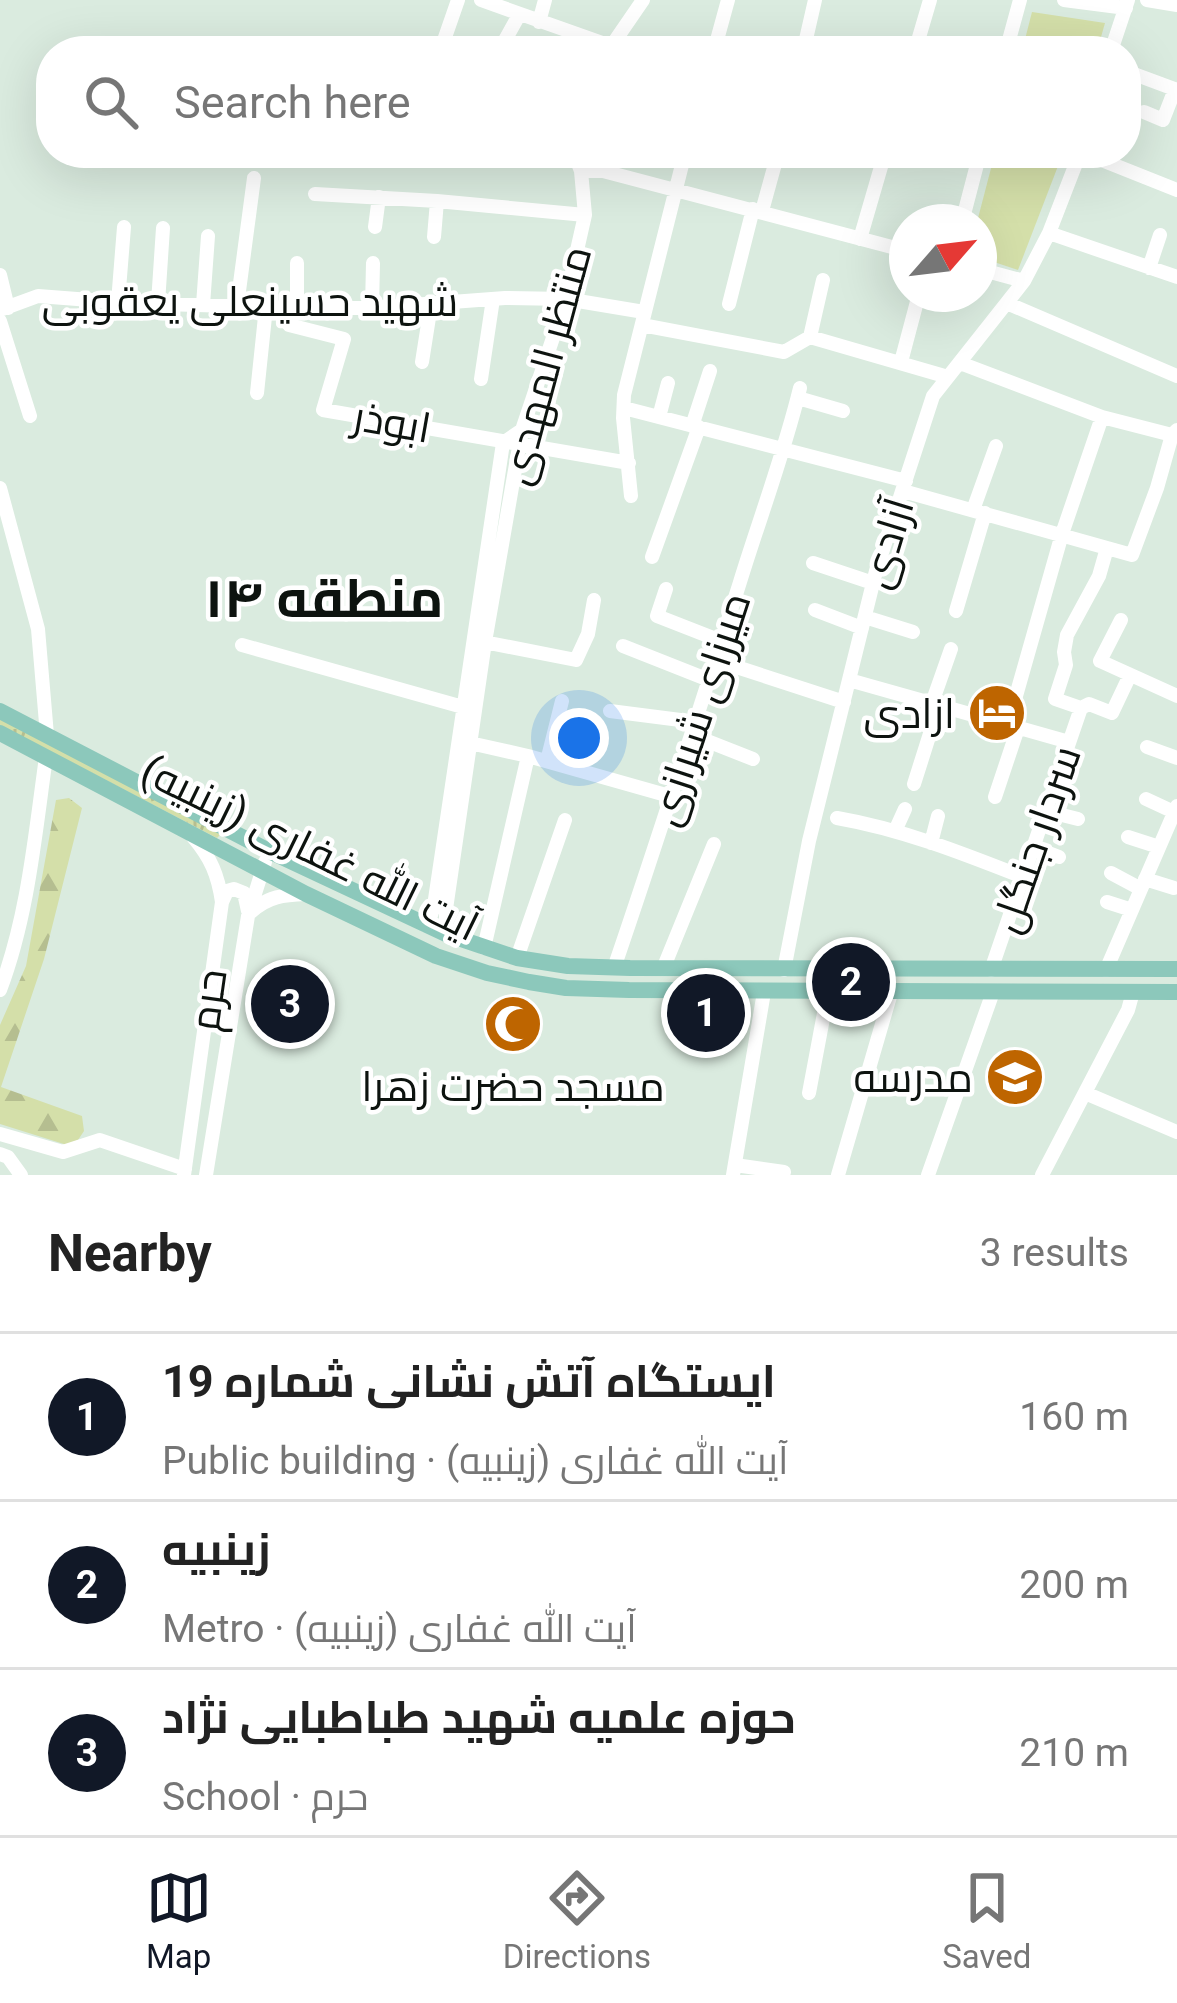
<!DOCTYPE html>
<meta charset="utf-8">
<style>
:root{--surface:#fff;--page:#f2f2f2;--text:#222;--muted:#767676;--line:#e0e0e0;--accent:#111827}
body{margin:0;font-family:Roboto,Cairo,sans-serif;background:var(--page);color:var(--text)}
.compass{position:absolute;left:889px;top:204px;width:108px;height:108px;border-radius:50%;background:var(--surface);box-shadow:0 12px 48px #0002;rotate:62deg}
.you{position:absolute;left:579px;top:738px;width:42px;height:42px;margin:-30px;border:9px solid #fff;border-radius:50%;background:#1a73e8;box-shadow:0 0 0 18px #1a73e833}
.badge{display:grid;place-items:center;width:78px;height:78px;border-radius:50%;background:var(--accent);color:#fff;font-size:39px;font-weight:700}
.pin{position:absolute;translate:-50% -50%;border:6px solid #fff;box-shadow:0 3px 12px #0006}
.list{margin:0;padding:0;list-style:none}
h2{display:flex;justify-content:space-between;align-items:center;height:156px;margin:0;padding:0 48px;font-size:51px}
h2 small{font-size:39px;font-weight:400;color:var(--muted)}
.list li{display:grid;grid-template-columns:78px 1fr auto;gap:36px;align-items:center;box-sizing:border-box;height:168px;padding:0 48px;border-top:3px solid var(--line)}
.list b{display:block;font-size:45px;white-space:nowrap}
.list p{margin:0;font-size:39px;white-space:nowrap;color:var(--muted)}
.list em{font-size:39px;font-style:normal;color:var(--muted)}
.icon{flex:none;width:66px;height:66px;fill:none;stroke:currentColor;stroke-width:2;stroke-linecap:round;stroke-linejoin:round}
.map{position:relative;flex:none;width:1177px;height:1175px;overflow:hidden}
.search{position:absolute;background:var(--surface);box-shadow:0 12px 48px #0002;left:36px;right:36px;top:36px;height:132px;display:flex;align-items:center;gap:30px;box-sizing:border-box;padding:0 42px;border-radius:48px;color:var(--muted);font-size:45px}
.sheet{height:660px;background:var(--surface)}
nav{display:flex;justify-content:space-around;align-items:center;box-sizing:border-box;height:168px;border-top:3px solid var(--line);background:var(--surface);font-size:33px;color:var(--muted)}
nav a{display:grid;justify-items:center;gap:6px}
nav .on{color:var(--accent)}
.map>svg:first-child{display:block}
.grass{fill:url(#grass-tufts)}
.forest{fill:url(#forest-firs)}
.green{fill:#d4dfa9}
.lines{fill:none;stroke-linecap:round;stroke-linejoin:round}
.minor{stroke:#fff;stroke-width:14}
.major{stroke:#8cc8bb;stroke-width:16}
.labels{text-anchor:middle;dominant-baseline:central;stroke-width:9;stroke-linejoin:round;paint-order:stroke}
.street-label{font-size:42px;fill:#0d130f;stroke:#fff}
.poi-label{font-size:42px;fill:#0d130f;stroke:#fff;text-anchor:end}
.district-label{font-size:54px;font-weight:bold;fill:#0d130f;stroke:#fff}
</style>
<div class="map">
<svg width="1177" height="1175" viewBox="0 0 1177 1175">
<defs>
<pattern id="grass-tufts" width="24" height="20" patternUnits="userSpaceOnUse" patternTransform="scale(3)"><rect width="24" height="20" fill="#d4dfa9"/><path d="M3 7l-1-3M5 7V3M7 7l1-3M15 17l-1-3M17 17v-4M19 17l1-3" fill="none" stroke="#b5be90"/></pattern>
<pattern id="forest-firs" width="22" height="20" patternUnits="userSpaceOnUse" patternTransform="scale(3)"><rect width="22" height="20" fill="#d4dfa9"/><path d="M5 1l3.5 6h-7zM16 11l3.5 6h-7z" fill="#b5be90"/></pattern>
</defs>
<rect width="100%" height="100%" fill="#daebdf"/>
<path class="grass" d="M0,717L221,834L217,838L0,725Z"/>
<path class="forest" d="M69,798L82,808L44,959L1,1087L82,1116L84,1131L78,1140L67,1145L0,1124V1025L26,966L56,800Z"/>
<path class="green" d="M1032,12L1105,23L1097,51H1022Z
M995,153H1063L1018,270L979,257V222H977Z"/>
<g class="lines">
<path class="minor" d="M481,0L611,46
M1064,0L1126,8
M1147,0L1177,5
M539,22L545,0
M442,46L458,0
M804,48L815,0
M499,51L519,15
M608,51L643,0
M714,51L728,0
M915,51L930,0
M1006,51L1020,0
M1111,51L1128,0
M1126,71L1177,90
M1144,112L1163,120L1175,89
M1084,153L1177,190
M581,171H603L907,251
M315,194L437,201L585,215
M762,211L778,153
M962,222L980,153
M375,227L379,197
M1049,233L1177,277
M434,237L437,201
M860,239L885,153
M297,263V308
M1149,268L1160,235
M979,269L1024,281
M0,275L8,308
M118,302L124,227
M158,303L163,228
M729,304L753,209
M1009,304L1177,376
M203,305L208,236
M237,306L254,178
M372,308L373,263
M0,310L38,296L129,303L297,308H372L505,298L566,299L644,312
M0,321L30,416
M289,325L344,339L323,410L629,463
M642,325L784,352L810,337L948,377
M810,337L823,280
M422,362L431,305
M901,362L919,294
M960,363L1102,417L1172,435
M481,379L493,299
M257,393L266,307
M798,398L843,411
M624,408L906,481
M659,417L668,383
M692,426L710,371
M0,488L38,629L47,735
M903,491L1132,555L1157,488L1172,435L1177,430
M631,496L623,418L624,395L685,153
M973,510L996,446
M1107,548L1099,576L1067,635L1064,652L1066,665L1055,699L1081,708L1089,704L1112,713L1130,675
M652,557L699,427
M813,563L873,583
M666,589L657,616L721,641
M815,610L862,628
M956,611L985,513
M865,617L913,632
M1121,620L1100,661L1177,696
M479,641L576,660L588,634L594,600
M242,645L470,709
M623,646L709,680
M715,660L844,702
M849,680L1069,742
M932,703L951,649
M610,711L696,722
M1008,724L1062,534L1102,417
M692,735L753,759
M470,743L528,756L673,797
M1147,747L1177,758
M547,761L562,701
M914,784L939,705
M995,797L1018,728
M1146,799L1174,812
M1046,811L1078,819
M837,818C901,829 962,853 1023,877
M895,831L905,809
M1128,837L1159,847
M931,843L938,816
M1033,847L1059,857
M1111,873L1141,889
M1145,879L1174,888
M222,902L227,891L234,889L244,893L248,911
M1107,902L1132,910
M251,912C268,896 284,895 306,894
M425,925L430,918L434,906L503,443L522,430
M446,934V909L485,642L522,430L566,299L585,215L581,171L574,153
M484,948L528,756
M517,958L565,820
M614,968C658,840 699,711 740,582C760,517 784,454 800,388
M663,969L714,844
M784,970L809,841L876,571L933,396L1024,281L1049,233L1080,153
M991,970L1081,708
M1106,970L1177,806
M0,990C28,916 35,835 46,757
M809,1093L828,992
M1085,1093L1177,1132
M0,1134L63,1152L100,1140L185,1169
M0,1154L8,1157L21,1175
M735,1165L784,1172
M184,1175L222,902C218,875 211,858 193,837
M206,1175L248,916L265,862
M733,1175L764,992
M838,1175L891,993
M928,1175L993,992
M1042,1175L1128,1010L1133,992"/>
<path class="major" d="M0,711L269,851L446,934L517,958L568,966L630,968L1177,969
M0,733L306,894L436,956L487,973L529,982L566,988L629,990L1177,992"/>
</g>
<defs>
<g id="hotel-disc" transform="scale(3)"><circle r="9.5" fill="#be6500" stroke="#fff"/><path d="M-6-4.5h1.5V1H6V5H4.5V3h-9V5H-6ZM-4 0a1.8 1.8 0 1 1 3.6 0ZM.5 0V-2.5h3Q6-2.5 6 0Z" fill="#fff"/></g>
<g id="mosque-disc" transform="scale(3)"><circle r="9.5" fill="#be6500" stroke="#fff"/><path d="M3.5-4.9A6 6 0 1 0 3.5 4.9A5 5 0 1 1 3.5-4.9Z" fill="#fff"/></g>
<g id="school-disc" transform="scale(3)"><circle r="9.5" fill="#be6500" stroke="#fff"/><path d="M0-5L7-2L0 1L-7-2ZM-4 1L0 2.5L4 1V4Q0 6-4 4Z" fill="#fff"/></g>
</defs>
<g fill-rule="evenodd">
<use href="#hotel-disc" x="997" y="713"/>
<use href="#mosque-disc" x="513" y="1024"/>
<use href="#school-disc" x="1015" y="1077"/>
</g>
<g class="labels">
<g class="street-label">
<text x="250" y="301">شهید حسینعلی یعقوبی</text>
<text transform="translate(546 365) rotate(-75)">منتظر المهدی</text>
<text transform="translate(392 422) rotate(10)">ابوذر</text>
<text transform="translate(887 543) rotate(-73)">آزادی</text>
<text transform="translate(700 709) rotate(-72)">میرزای شیرازی</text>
<text transform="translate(1036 839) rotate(-71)">سردار جنگل</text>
<text transform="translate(310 848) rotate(26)">آیت الله غفاری (زینبیه)</text>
<text transform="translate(208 1000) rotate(-82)">حرم</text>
</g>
<g class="poi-label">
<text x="955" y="713">ازادی</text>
<text x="973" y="1077">مدرسه</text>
<text x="513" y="1086" text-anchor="middle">مسجد حضرت زهرا</text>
</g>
<g class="district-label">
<text x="324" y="598">منطقه ۱۴</text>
</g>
</g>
</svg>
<svg class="compass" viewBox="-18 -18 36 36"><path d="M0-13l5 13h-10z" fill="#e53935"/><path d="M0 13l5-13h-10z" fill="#767676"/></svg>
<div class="you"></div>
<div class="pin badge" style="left:706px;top:1013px">1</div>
<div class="pin badge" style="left:851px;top:982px">2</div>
<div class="pin badge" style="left:290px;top:1004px">3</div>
<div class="search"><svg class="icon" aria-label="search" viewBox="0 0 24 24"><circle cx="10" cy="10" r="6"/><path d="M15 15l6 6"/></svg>Search here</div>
</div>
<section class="sheet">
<h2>Nearby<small>3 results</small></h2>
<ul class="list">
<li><span class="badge">1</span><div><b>ایستگاه آتش نشانی شماره 19</b><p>Public building · آیت الله غفاری (زینبیه)</p></div><em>160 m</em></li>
<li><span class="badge">2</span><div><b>زینبیه</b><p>Metro · آیت الله غفاری (زینبیه)</p></div><em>200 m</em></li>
<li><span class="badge">3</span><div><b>حوزه علمیه شهید طباطبایی نژاد</b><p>School · حرم</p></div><em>210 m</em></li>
</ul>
</section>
<nav>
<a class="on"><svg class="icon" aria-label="map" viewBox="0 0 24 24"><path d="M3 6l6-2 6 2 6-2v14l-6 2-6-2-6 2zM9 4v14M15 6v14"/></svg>Map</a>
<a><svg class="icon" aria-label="directions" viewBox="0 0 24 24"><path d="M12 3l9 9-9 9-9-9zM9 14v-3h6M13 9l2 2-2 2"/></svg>Directions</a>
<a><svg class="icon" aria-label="saved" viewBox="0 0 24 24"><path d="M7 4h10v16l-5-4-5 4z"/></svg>Saved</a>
</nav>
